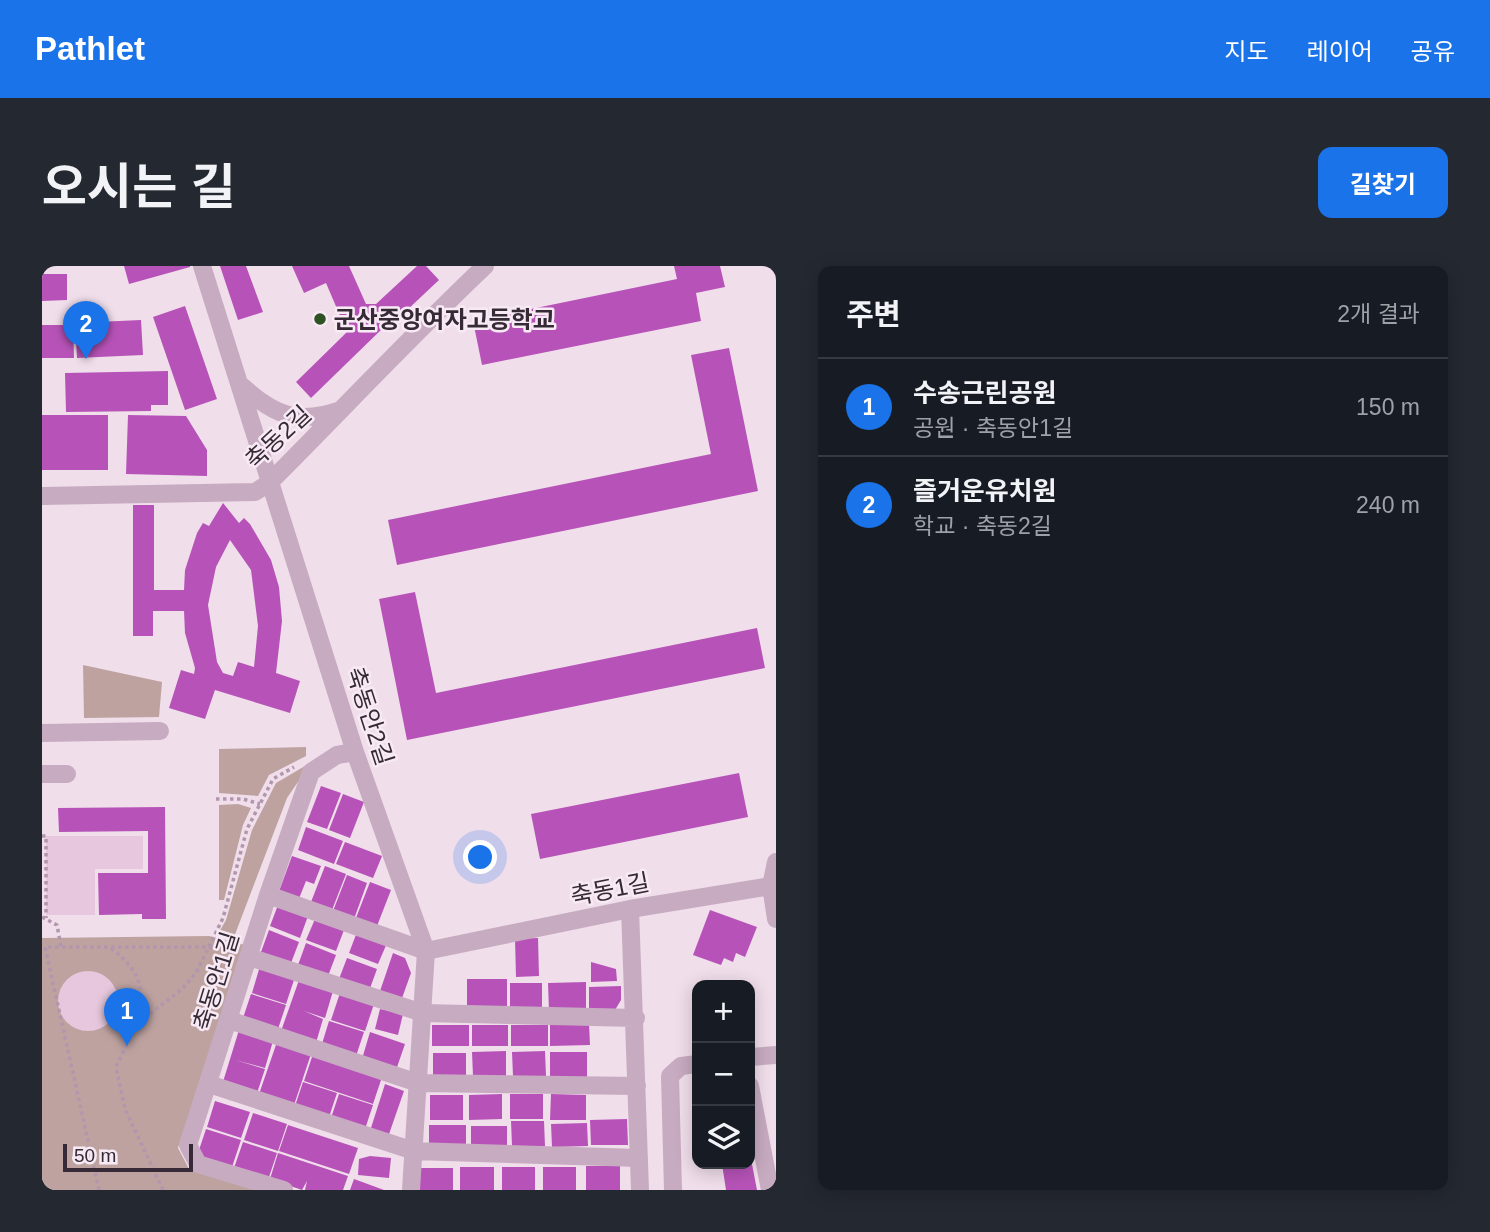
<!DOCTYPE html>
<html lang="ko">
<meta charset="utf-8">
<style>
:root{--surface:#171b24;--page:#242831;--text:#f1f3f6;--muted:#9ea1a6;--line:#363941;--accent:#1a73e8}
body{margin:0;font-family:Helvetica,"Noto Sans KR",sans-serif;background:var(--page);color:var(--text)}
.controls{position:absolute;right:21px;bottom:21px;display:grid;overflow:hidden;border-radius:14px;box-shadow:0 4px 18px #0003}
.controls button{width:63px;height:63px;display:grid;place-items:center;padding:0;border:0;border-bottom:2px solid var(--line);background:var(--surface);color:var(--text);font:35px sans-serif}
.scale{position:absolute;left:21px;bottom:18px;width:130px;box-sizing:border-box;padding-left:7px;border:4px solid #352a35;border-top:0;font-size:19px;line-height:24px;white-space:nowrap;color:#352a35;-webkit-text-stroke:5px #f8eaf4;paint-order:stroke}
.you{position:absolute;left:439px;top:592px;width:24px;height:24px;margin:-18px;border:5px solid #fff;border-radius:50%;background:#1a73e8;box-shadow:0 0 0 10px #1a73e833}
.badge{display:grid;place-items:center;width:46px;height:46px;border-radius:50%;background:var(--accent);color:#fff;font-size:23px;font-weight:700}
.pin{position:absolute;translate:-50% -58px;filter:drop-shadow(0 2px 4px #0008)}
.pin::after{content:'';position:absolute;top:37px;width:24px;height:21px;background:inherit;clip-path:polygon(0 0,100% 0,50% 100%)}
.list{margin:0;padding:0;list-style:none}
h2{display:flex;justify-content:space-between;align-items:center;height:91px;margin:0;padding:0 28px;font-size:30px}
h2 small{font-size:23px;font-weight:400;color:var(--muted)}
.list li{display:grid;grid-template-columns:46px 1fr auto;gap:21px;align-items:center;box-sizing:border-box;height:98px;padding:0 28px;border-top:2px solid var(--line)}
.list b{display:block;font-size:26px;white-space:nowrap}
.list p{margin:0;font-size:23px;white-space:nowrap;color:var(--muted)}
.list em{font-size:23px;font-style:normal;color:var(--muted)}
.icon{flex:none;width:38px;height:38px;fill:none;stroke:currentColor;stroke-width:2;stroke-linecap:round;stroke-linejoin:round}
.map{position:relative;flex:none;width:734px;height:924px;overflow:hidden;border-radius:14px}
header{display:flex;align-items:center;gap:42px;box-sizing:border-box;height:98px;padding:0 35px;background:var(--accent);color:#fff}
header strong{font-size:33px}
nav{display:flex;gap:38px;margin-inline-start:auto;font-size:24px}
.intro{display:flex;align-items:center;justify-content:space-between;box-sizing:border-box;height:168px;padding:0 42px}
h1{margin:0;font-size:49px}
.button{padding:18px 32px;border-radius:14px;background:var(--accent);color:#fff;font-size:24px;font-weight:700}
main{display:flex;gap:42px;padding:0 42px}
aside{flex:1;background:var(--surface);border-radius:14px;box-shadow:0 4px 18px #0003}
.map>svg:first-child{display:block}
.green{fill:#bda2a0}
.plaza{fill:#e6c7dd}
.building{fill:#b753b8;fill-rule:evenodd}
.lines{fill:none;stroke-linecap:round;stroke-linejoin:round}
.path{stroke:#b296ad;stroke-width:3.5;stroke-dasharray:3.5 3.5;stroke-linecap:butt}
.minor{stroke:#c7abc1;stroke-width:18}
.poi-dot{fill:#2d5224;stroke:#f8eaf4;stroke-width:2.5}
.labels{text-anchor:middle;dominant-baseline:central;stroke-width:5;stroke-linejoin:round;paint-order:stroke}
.poi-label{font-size:24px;font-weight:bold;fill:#352a35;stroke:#f8eaf4;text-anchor:start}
.street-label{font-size:24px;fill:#352a35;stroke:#f8eaf4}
</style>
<header>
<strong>Pathlet</strong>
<nav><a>지도</a><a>레이어</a><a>공유</a></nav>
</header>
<div class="intro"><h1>오시는 길</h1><a class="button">길찾기</a></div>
<main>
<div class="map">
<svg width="734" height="924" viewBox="0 0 734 924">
<rect width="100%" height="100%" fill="#f0deeb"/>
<path class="green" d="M41,399L120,416L117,451L42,452Z
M264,481V490L227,509L216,530L177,527V483Z
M263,500L264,504L245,532L192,671L176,668L184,654L210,564L234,517Z
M196,538L209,542L201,559L182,634H177V539Z
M167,670L203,679L136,882L147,903L215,924H0V672Z"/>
<path class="plaza" d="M4,570H101V603H53V649H4Z
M16 735a30 30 0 1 1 60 0a30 30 0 1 1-60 0Z"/>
<path class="building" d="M82,0H148V1L87,18Z
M178,0H204L221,46L196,54Z
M250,0H307L324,38H334L375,0H384L397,14L347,61H342L269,132L254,116L305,66L284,17L262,27Z
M632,0H678L683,21L654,27L659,55L440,99L431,55L635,13Z
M0,8H25V34L0,35Z
M143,40L175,133L143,144L111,51Z
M99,54L101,89L35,92L33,57Z
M0,59H31L32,92H0Z
M687,82L716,225L355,299L346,254L669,188L649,89Z
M126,105V139H109V145L24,146L23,107Z
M0,149H66V204H0Z
M86,149L144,150L165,184V210L84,208Z
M181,237L197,257L202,252L208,258L229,294L237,321L240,355L234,407L258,415L248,447L173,424L163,453L127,442L139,404L152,408L153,402L143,367L142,345H111V370H91V239H112V324H142L143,304L155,267L161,257L167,260ZM188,274L209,304L216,360L212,401L196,396L191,410L181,407L175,396L166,339L174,301Z
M373,326L394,427L715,362L723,402L365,474L337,333Z
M697,507L706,551L498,593L489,548Z
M279,520L299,527L285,563L265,556Z
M301,528L322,536L308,572L287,564Z
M123,541L124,653H100V648L57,649L56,607H106V565L17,566L16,542Z
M264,561L301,575L292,598L256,584Z
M303,576L340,590L331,612L294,598Z
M250,590L279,600L272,618L264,615L256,635L236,628Z
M283,600L304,608L290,644L269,636Z
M305,609L325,617L312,653L291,645Z
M328,616L349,624L335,660L314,652Z
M236,639L266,650L258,672L228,660Z
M668,644L715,661L703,691L694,687L691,696L682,692L679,699L651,689Z
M273,653L302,664L294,685L264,674Z
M227,664L257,676L249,697L219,686Z
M315,666L345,677L336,698L307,687Z
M496,672L497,710L474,711L473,673Z
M264,677L294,689L286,710L256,699Z
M351,687L363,692L369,707L359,735L337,728Z
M305,692L335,703L327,725L297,713Z
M549,696L574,703L575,715L549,716Z
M218,700L253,711L244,738L210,727Z
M425,713H465V744H425Z
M257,714L291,725L283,752L262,745L281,753L273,780L238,768Z
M544,716V745H507L506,717Z
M468,717H500V744H468Z
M579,720V734L573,744H547V721Z
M298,727L332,738L323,765L289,754Z
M209,728L244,739L235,766L200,755Z
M338,743L361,748L356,769L333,763Z
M287,755L322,766L313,793L279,781Z
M547,757L548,779L508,780V758Z
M390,759H427V780H390Z
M430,759H466V780H430Z
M469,759H506V780H469Z
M197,764L231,775L223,802L193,794L223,803L214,830L180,819Z
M328,766L363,778L354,804L320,793Z
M235,776L269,788L251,842L216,831Z
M464,785V810H431L430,786Z
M503,785L504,810H471L470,786Z
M508,786H545V812H508Z
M391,787H424V812H391Z
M271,788L340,811L331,838L262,815Z
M261,816L295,827L286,854L252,843Z
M343,818L362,825L346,871L328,865Z
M297,828L331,839L322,866L288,855Z
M460,828V853L427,854V829Z
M468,828H501V853H468Z
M509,828L544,829V854H508Z
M388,829H421V854H388Z
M173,835L208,846L199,872L165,861Z
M211,847L245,858L236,885L202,874Z
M585,853L586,879H549L548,854Z
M469,855H502L503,880H470Z
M545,857L546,880L510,881L509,858Z
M246,859L316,882L307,908L237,885Z
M387,859H424V879H387Z
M429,860H465V881L429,880Z
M164,863L199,874L190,901L155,890Z
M201,876L235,887L226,914L192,902Z
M236,887L306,910L301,924H263L265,915L260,924L228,913Z
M708,888L715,924H684L680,898H708Z
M328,890L349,892L347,912L316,909L317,893Z
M544,900H578V924H544Z
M418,901H452V924H418Z
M460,901H493V924H460Z
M501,901H534V924H501Z
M378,902H411V924H378Z
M312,913L342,924H308Z"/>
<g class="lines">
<path class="path" d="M174,533H201L218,538
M0,570H4V652
M0,651L15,659L19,681
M69,682C101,707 106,728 90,766
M57,924L3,681H166L192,687
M121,924L83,843L74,801L89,770L108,748L140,723L154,707L181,652L205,563L231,513L252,501"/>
<path class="minor" d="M160,0L313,486L384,685L369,924
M201,121C233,150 257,159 299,144
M0,230L213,226L227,217C299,145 369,70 443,0
M0,467L118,465
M0,508H25
M734,596L729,620L734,653
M226,629L384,685L588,643L729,620
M588,643L598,924
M207,691L381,747L594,752
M187,754L376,817L595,820
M708,791L734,789
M167,818L372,885L597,892
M708,820L728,924
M242,924L156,898L146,879L226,629L269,506L295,489L313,486
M631,924L628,810L639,800L655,798"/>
</g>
<circle class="poi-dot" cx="278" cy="53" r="7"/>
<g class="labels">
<g class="poi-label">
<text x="292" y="53">군산중앙여자고등학교</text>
</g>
<g class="street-label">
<text transform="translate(236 171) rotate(-43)">축동2길</text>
<text transform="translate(328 450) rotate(72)">축동안2길</text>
<text transform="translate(568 623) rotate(-11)">축동1길</text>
<text transform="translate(174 715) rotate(-73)">축동안1길</text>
</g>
</g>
</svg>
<div class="controls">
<button>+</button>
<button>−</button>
<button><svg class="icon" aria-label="layers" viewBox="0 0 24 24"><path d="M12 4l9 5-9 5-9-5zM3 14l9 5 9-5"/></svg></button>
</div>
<div class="scale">50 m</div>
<div class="you"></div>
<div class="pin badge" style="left:85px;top:780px">1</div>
<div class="pin badge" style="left:44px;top:93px">2</div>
</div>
<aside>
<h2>주변<small>2개 결과</small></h2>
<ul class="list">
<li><span class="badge">1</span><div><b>수송근린공원</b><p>공원 · 축동안1길</p></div><em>150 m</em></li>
<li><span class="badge">2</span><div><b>즐거운유치원</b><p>학교 · 축동2길</p></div><em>240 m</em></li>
</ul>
</aside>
</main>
